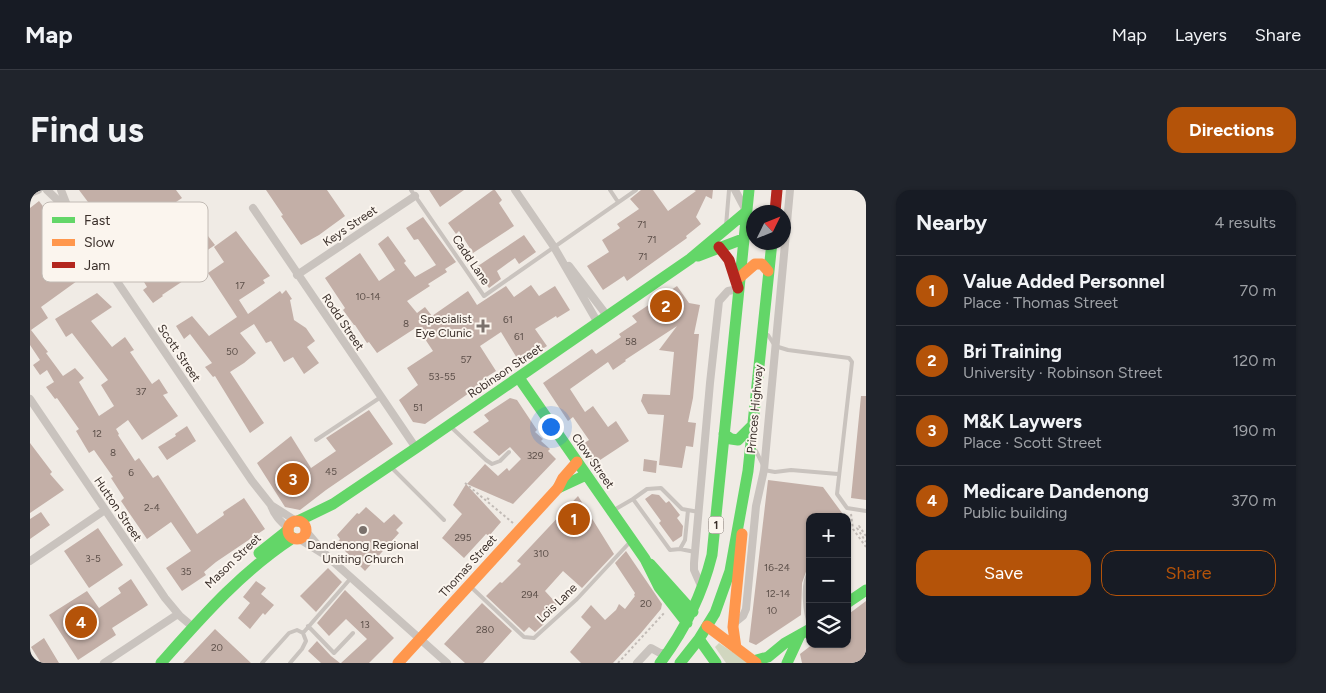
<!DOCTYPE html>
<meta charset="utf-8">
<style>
:root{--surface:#171b24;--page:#20242c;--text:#f1f3f6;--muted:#9ea1a6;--line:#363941;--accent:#b45309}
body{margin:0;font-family:Figtree,sans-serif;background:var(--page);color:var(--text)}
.controls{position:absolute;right:15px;bottom:15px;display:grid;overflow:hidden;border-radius:10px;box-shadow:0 1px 4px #0004}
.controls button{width:45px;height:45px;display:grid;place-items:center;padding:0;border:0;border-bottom:1px solid var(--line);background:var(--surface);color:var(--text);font:25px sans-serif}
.compass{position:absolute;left:716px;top:15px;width:45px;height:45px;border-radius:50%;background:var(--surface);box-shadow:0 1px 4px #0004;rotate:47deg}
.you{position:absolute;left:520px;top:236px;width:18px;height:18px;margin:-12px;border:4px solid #fff;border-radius:50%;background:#1a73e8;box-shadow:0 0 0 8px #1a73e833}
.badge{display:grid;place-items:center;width:32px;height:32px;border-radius:50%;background:var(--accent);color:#fff;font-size:16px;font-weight:700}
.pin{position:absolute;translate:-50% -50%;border:2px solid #fff;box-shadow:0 1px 5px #0006}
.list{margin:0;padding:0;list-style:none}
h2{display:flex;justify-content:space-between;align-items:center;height:65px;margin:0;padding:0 20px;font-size:21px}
h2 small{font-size:16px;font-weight:400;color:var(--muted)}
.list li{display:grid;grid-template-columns:32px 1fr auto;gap:15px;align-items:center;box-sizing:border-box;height:70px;padding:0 20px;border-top:1px solid var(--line)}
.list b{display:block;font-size:19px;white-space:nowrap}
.list p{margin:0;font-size:16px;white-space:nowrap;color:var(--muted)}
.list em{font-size:16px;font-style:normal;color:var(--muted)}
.actions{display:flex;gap:10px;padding:15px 20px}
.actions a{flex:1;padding:11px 0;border:1px solid var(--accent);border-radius:15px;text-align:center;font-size:18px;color:var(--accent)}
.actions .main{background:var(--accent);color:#fff}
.icon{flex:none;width:28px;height:28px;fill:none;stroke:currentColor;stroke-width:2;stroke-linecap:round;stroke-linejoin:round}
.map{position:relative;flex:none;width:836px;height:473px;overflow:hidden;border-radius:15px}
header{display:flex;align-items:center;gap:30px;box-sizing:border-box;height:70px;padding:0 25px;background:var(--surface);border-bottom:1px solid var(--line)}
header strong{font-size:24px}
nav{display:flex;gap:28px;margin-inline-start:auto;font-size:18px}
.intro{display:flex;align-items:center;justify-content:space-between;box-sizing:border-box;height:120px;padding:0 30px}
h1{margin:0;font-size:35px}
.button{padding:12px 22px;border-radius:15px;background:var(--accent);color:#fff;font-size:18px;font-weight:700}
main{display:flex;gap:30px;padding:0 30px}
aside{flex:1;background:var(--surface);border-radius:15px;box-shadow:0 1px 4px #0004}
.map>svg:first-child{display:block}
.green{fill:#d1d6bf}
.building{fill:#c3afa7}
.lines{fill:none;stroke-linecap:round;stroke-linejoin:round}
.path{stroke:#c2bbb6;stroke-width:2;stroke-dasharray:2.5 2.5;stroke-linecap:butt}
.lane{stroke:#c9c3be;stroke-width:4}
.street{stroke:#c9c3be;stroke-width:8}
.fast{stroke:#63d668;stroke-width:11}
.slow{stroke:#ff974d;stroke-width:11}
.jam{stroke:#b3261e;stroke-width:11}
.poi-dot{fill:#7a716c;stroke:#fbf5ee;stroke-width:2}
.labels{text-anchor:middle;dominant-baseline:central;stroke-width:4;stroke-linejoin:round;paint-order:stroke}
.number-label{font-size:10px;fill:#5d504a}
.shield{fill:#fbf5ee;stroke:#756b66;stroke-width:1}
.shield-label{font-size:11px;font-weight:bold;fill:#3b302b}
.street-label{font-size:12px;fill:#3b302b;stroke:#fbf5ee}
.poi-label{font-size:12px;fill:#3b302b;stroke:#fbf5ee;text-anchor:end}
.key{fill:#fbf5ee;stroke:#c1bab4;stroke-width:1}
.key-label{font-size:14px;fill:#3b302b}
</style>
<header>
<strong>Map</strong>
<nav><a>Map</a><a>Layers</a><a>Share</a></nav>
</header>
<div class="intro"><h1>Find us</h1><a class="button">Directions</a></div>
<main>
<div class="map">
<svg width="836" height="473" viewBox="0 0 836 473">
<rect width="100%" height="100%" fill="#f0ebe5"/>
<path class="green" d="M689,453L719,473H696L685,457Z"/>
<path class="building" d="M49,0H146L152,8L134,20L132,16L103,35L98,28L87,35L99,54L112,45L120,54L113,59L133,85L140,81V82L163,62L159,58L178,46L185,55L160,72L168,81L132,105L133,106L123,113L113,100L117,97L87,47L85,48L65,19L64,20Z
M236,0H297L315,26L289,45L271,55L251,26L253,25Z
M399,0H434L410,17Z
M463,0H465L472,10L469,13L484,36L443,63L429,41L426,44L418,33Z
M611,0H623L638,21L666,1L664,0H683L682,9L676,6L666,27L671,34L656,46L657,48L597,91L594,86L573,100L557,76L579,62L572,50L590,38L587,34L609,19L600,9Z
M9,11L39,51L36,54L57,84L54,86L55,87L48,92L47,91L11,117L18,128L1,140L18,162L16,163L33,186L45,178L54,188L49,192L69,226L84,216L71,195L78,190L42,143L36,147L25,129L67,103L82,117L61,131L82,157L95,147L104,160L100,162L122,194L129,189L138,203L133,205L148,226L112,250L98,230L86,239L89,244L88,245L105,271L109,268L123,288L128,285L167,344L194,325L193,322L214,308L235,339L186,372L174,382L176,385L152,401L136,378L161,361L141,332L117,349L91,311L94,308L81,288L83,287L64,260L59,263L46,241L49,239L27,208L25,209L16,197L24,192L17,180L10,185L3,175L10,170L0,155V18Z
M393,27L426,72L415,79L417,82L398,94L400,96L377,111L387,123L395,117L402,126L438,101L447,115L476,96L484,107L501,95L509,106L525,96L540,120L527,128L526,126L505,139L517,156L490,173L471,142L450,156L466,181L447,193L449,196L395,234L383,232L369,210L388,195L377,178L403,161L387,137L347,163L339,152L337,153L325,135H324L313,120L315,118L295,88L330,63L349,91L365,80L348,54L358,46L376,71L374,73L385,87L406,75L388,49L384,50L376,38Z
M206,41L240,86L233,90L235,93L209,110L218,124L250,101L252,104L256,100L262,109L260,110L264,130L276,138L285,151L277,157L289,173L274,184L263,167L254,172L241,151L236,153L224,134L210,143L226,163L214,173L200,182L234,233L220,243L185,186L183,187L175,177L182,173L160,144L154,149L146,136L162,126L179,146L207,127L178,83L194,72L184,57Z
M494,45L506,62L489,74L485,68L467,81L471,89L459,98L445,78Z
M647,96L659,113L670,115L664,144H669L667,165L663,208L658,232L666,233L663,257L656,256L652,278L629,275L634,225L618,224L611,211L613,204L640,205L644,162L629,160L647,136L595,170L596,171L583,180L578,172L540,199L555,222L563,216L578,237L586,231L599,251L564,274L551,255L559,250L543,227L538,231L513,193L562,159L566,164L591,147L589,144L607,132L602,126Z
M831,206H836V310L821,308Z
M480,208L487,210L507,240L505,242L513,249L511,251L520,259L518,261L526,269L483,314L437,294L455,274L468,286L477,278L479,281L491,269L480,257L469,266L443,242L459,231L454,225Z
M339,220L363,254L296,300L270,320L255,317L227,273L261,246L281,278L306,261L296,248Z
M157,236L166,251L137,270L128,257L146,246L145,244Z
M0,253L22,282L20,284L34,300L0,323Z
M614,269L627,271L626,283L613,281Z
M738,290L793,297L815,327H780V377L777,379L772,393L771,425L726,455L719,452Z
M436,294L471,332L459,346L456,344L434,368L412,348L432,324L423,315Z
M622,304L629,305L636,313L639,311L650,325L647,328L653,336L652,346L643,352L629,333L631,331L615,309Z
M548,306L584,364L552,398L533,381L515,401L527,414L510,430L514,434L505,442L499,437L494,442L456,406L470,392L472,393L491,374L487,371Z
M336,317L354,333L364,324L373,333L366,340L369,343L335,381L307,353L310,349L307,345L327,323L329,324Z
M11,322L20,335L0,349V329Z
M68,338L93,375L59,398L34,361Z
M596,361L632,414L631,419L611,443L583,473H551L540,462L561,437L551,427L561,415L575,430L586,420L589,414L595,419L605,406L604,405L605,403L585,373Z
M298,378L312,392L286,422L270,406Z
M101,389L118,415L82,438L86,445L48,470L19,425L57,401L69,418L91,403L88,398Z
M226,391L236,398L231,404L244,415L235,425L233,423L220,439L208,428L220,413L213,407Z
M315,400L364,448L339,473H311L337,449L316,429L299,446L287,433Z
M836,411V473H772L770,464L783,454H817V428L821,425L820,423Z
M452,413L482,441L453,473H435L414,454Z
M185,439L221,473H153Z
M14,448L29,473H11L1,457Z
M287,451L301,466L310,473H291L278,461Z"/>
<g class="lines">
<path class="path" d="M435,293L483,333
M457,308L460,310
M821,324L823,339L836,357
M836,346L829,336L827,338L836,352
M588,473L635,422"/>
<path class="lane" d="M381,0L454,106L606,0
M580,0L588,12
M696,36L699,0
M738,145L745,156L758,160L819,168L822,172L807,304L817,318L836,321
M421,237L456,270L462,274L470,271L479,262
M286,250L351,207
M726,261L733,275
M361,277L414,330
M734,280L745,282L761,280L808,284
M603,309L617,299L631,298L652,319L669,322
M584,320L603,309L640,360L650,359L665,362
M650,359L655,350L658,320
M441,397L494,447L504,448L547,409L601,351
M278,436L304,463L323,443
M780,437C775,423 771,394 780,381
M273,443L321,388
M232,473L259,443L267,440L273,443
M260,473L272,459L276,451L273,443"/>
<path class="street" d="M17,0L40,22L222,291L241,315L266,331
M31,0L38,18
M485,0L524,57L568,133
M705,0L714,17
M0,3L8,0
M223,18L386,258
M539,76L578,127
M267,85L385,6
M0,209L135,408L150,426L163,437
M241,315C244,325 250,331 258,338
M275,340L298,367L417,473
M268,348L292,363
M0,371L75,320
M672,398L664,380V373L680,193L689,111L698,101L709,99
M703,434L713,426L716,419L726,316L734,280L760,0
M74,473L148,424
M607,473L621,458L630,463H637"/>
<path class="fast" d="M668,66L713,49
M489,188L615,369L629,397L657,433
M694,244L701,249L708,250L723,235
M528,298L556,285
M268,331L303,314L386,258L660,69L716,22
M229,363L258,340
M620,374L663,422
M817,413L836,400
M669,449L686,473
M723,471L738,467L755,453L780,439
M131,473C172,427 211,382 263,348
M630,473C655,440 672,405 682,365L719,0
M650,473L669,449L685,423L700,381L718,281L742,52
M757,473L770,445"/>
<path class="slow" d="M710,87L725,74H732L738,81
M258 340a9 9 0 1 1 18 0a9 9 0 1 1-18 0Z
M677,436L726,473
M706,458L703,437L712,344
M368,473L528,298L533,288L547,272"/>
<path class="jam" d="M745,22L747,0
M689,57L699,70L708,98"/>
</g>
<g class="poi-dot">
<path d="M450.5 128.5h5v5h5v5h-5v5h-5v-5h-5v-5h5z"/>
<circle cx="333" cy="340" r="5"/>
</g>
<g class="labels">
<g class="number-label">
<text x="612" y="34">71</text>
<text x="622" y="49">71</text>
<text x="613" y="66">71</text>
<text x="210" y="95">17</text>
<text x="338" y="106">10-14</text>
<text x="478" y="129">61</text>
<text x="376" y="133">8</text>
<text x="489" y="146">61</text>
<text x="601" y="151">58</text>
<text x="202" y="161">50</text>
<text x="436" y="169">57</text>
<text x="412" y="186">53-55</text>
<text x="111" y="201">37</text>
<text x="388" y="217">51</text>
<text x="67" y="243">12</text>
<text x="83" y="262">8</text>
<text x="505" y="265">329</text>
<text x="301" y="281">45</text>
<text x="101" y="282">6</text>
<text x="122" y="317">2-4</text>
<text x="433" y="347">295</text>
<text x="511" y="363">310</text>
<text x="63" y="368">3-5</text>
<text x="747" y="377">16-24</text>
<text x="156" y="381">35</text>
<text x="748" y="403">12-14</text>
<text x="500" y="404">294</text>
<text x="616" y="413">20</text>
<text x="742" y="420">10</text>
<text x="335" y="434">13</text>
<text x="455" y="439">280</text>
<text x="187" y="457">20</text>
</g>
<rect class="shield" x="678.5" y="326.5" width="15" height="17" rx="4"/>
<g class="shield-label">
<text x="686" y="335">1</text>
</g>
<g class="street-label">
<text transform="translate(320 36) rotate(-34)">Keys Street</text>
<text transform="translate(441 70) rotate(56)">Cadd Lane</text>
<text transform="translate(313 132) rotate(56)">Rodd Street</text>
<text transform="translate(149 163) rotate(56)">Scott Street</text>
<text transform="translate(475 181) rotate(-34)">Robinson Street</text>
<text transform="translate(725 219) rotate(-85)">Princes Highway</text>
<text transform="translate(563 271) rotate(55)">Clow Street</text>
<text transform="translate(88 319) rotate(56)">Hutton Street</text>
<text transform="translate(203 371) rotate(-44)">Mason Street</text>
<text transform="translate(438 376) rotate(-48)">Thomas Street</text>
<text transform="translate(527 413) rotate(-44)">Lois Lane</text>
</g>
<g class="poi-label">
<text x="442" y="129">Specialist<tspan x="442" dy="14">Eye Clunic</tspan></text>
<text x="333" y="355" text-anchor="middle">Dandenong Regional<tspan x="333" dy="14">Uniting Church</tspan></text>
</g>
</g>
<rect x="12" y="12" width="166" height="80" rx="8" class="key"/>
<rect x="22" y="27" width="23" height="6" fill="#63d668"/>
<rect x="22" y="49" width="23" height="7" fill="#ff974d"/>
<rect x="22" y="72" width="23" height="6" fill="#b3261e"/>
<g class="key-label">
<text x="54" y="35">Fast</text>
<text x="54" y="57">Slow</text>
<text x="54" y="80">Jam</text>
</g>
</svg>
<div class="controls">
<button>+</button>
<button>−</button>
<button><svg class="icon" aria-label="layers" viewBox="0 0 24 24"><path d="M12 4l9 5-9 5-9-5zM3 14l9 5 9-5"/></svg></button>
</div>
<svg class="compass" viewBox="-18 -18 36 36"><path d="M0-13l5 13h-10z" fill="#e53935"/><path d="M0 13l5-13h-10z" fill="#9ea1a6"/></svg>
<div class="you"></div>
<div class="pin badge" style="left:544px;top:329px">1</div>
<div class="pin badge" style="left:636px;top:116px">2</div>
<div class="pin badge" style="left:263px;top:289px">3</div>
<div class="pin badge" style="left:51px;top:432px">4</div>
</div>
<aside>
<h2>Nearby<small>4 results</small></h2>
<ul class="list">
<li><span class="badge">1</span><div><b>Value Added Personnel</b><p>Place · Thomas Street</p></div><em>70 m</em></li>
<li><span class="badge">2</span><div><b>Bri Training</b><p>University · Robinson Street</p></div><em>120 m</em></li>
<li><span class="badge">3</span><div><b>M&amp;K Laywers</b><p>Place · Scott Street</p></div><em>190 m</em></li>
<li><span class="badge">4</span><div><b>Medicare Dandenong</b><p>Public building</p></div><em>370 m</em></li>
</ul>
<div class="actions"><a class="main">Save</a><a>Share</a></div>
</aside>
</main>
